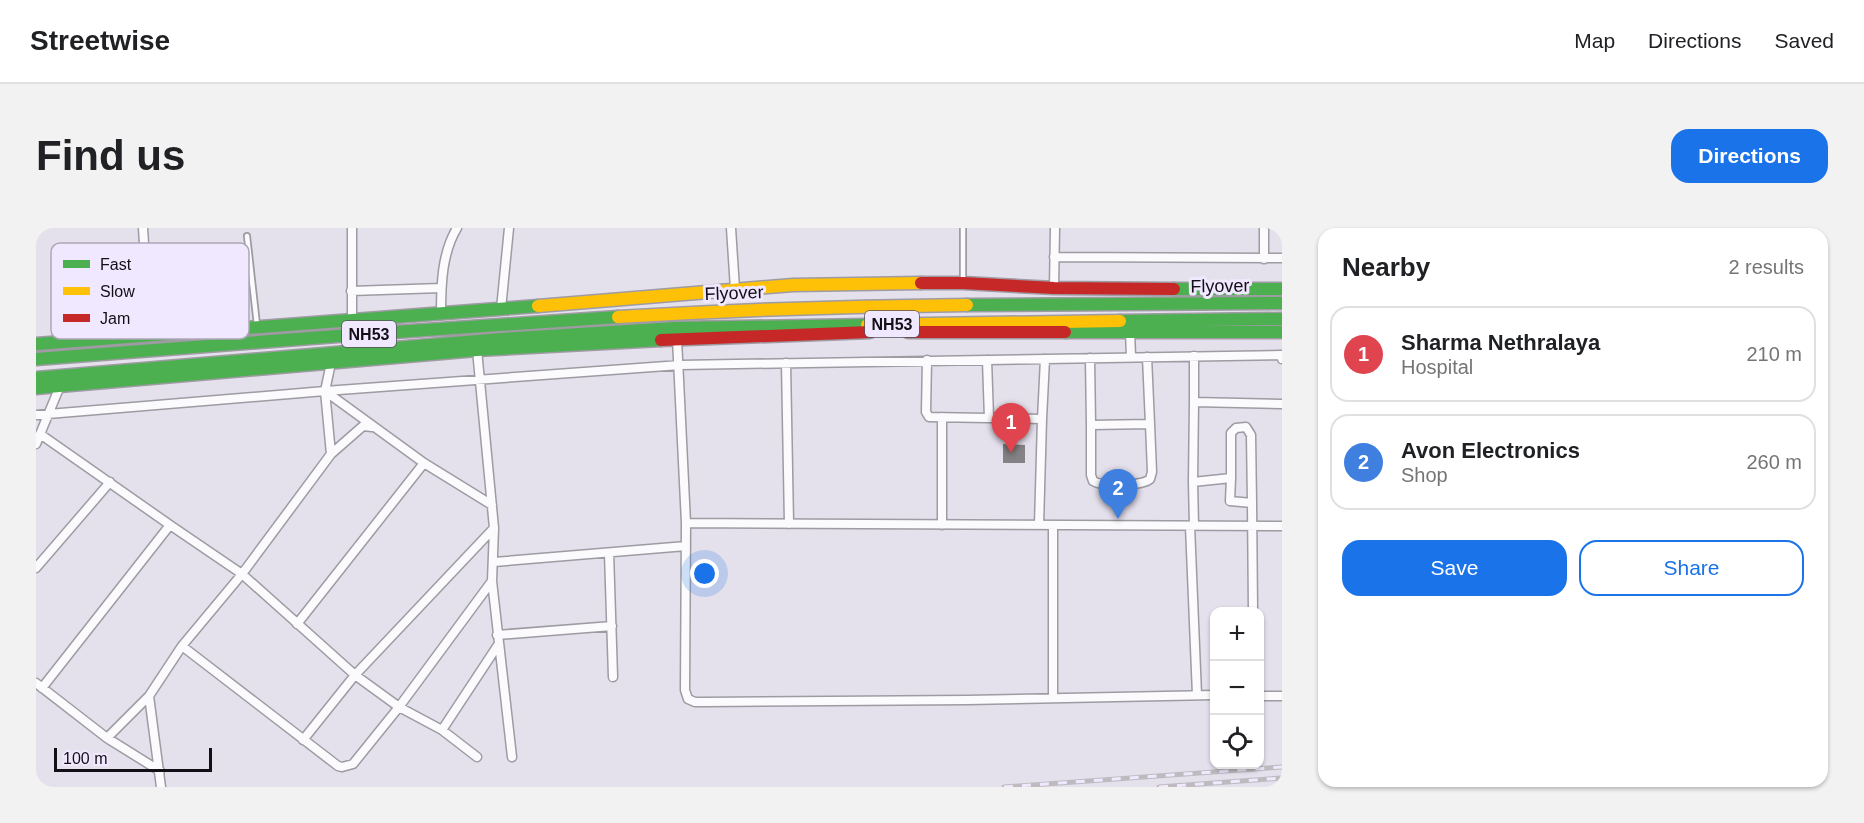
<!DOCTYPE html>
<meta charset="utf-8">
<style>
:root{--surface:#fff;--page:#f2f2f2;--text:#202124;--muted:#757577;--line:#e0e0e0;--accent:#1a73e8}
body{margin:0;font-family:Arial,sans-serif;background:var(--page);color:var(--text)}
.controls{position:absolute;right:18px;bottom:18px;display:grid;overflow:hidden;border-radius:12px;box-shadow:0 2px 4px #0004}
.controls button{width:54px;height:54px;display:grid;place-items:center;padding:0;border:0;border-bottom:2px solid var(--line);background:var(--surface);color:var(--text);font:30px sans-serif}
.scale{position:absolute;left:18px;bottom:15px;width:158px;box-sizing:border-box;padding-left:6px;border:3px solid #120f16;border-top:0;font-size:16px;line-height:21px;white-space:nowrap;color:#120f16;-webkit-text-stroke:4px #f0e8fe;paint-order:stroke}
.you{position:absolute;left:669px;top:346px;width:21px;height:21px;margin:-15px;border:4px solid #fff;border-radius:50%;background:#1a73e8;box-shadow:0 0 0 9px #1a73e833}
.badge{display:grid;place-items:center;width:39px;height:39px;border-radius:50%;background:var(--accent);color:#fff;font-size:20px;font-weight:700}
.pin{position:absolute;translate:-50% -50px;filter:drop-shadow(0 2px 3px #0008)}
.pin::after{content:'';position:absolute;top:32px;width:21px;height:18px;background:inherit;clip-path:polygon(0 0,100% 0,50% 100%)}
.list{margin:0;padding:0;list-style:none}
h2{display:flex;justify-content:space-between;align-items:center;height:78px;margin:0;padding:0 24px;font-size:26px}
h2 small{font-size:20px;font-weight:400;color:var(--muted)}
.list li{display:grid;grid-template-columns:39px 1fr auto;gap:18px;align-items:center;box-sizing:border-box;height:96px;margin:0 12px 12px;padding:0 12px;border:2px solid var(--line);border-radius:18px}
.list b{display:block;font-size:22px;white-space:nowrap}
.list p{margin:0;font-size:20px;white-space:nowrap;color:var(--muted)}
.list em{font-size:20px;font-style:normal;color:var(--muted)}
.actions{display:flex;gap:12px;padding:18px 24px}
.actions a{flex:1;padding:14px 0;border:2px solid var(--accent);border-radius:18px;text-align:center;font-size:21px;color:var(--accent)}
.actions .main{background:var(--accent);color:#fff}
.icon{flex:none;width:33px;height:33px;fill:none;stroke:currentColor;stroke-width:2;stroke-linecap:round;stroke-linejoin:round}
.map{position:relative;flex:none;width:1246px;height:559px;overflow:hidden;border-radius:18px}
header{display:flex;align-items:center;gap:36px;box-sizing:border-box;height:84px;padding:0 30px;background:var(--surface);border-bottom:2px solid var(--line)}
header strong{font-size:28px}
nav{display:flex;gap:33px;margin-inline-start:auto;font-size:21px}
.intro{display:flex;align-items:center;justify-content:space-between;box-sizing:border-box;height:144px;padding:0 36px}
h1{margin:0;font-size:42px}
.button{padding:15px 27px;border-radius:18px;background:var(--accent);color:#fff;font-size:21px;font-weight:700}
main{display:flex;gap:36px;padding:0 36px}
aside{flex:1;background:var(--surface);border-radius:18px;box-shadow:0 2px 4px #0004}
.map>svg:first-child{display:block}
.building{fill:#848284}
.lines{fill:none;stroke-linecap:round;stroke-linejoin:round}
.lane-casing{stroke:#9e9ba3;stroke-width:8}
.street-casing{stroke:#9e9ba3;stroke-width:11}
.fast-casing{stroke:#9e9ba3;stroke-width:15}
.slow-casing{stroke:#9e9ba3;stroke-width:15}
.jam-casing{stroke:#9e9ba3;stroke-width:15}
.lane{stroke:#fbfafc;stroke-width:4.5}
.street{stroke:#fbfafc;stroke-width:8}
.fast{stroke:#4caf50;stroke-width:12}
.slow{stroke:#ffc107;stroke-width:12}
.jam{stroke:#c62828;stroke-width:12}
.rail-casing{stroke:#bdbbbf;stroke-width:5}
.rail{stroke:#f0e8fe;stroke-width:3;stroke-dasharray:9;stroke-linecap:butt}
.labels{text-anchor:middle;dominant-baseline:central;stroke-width:6;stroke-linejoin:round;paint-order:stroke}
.shield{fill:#f0e8fe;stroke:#55505c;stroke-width:1.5}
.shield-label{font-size:16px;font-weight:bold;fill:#120f16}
.street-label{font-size:18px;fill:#120f16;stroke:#f0e8fe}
.key{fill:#f0e8fe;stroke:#ada7b8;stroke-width:1.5}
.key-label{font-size:16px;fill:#120f16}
</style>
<header>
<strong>Streetwise</strong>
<nav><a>Map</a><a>Directions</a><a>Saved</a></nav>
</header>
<div class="intro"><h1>Find us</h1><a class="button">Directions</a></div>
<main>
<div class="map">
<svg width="1246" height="559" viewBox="0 0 1246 559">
<rect width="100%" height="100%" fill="#e4e0ec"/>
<path class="building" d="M967,216L989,217V235H967Z"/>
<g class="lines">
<g class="lane-casing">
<path id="lane" d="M927,0V53
M211,8L221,97"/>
</g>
<g class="street-casing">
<path id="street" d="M107,0L114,108
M316,0V92
M695,0L699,61
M1018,29L1246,30
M1228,31V0
M1018,60L1019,0
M315,63L405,60
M465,81L473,0
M405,85C405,56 406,25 421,0
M1094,103L1095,129
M641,111L650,295L649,462L652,471L659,474H669L932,472L1178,467
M441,122L458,300L456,353L476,529
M1158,128V174
M1054,130L1055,197L1114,196L1111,129
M891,132L890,184L893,189L1006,191L1003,297
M951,132L953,190
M750,135L753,296
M289,163L388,235L456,277
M0,187L289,163L644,137L1245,127L1246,131
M1006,191L1009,131
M1055,197V247L1057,253C1067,259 1106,258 1114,251L1116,244L1114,196
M4,206L134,297L6,460
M0,216L24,158
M295,226L327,198L336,199
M1195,250V205L1200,200L1210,199L1215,207L1216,275
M1157,254L1158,298
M650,295L1246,298
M134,297L206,346L319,447L363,479L406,502L441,529
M906,297V189
M1017,297V470
M1154,298L1161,467
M573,325L577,449
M458,334L650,318
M0,340L74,254
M1217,383L1216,275L1194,273L1195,250L1157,254L1158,174L1246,176
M261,396L388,235
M461,407L576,398
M146,418L302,538L306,539L317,536L363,479L456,353
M0,455L71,510L124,543
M1224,468H1246
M406,502L462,417
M71,510L113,468
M267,512L319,447L458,300
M125,559L113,468L146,418L206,346L295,226L289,163L295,135"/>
</g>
<g class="fast-casing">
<path id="fast" d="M1138,61H1246
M931,77L1246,75
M1084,93L1246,91
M1029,104H1246
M0,116L502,78
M0,131L315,107L582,89
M0,150L466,111L640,100L831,97
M0,160L441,122L625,112"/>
</g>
<g class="slow-casing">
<path id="slow" d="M502,78L757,57L885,55
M582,89C698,82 815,78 931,77
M831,97L1084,93"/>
</g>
<g class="jam-casing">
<path id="jam" d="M885,55H927L1018,60L1138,61
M872,104H1029
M625,112L834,104"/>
</g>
<use href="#lane" class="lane"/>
<use href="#street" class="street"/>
<use href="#fast" class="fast"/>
<use href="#slow" class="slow"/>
<use href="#jam" class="jam"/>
<g class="rail-casing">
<path id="rail" d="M968,559L1246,539
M1123,559L1246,550"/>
</g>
<use href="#rail" class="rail"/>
</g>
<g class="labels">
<g class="shield">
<rect x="829" y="83" width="54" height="26" rx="4.5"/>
<rect x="306" y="93" width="54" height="26" rx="4.5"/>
</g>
<g class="shield-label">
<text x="856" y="96">NH53</text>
<text x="333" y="106">NH53</text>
</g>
<g class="street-label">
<text transform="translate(1184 58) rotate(-1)">Flyover</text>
<text transform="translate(698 65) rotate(-2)">Flyover</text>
</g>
</g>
<rect x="15" y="15" width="198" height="96" rx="9" class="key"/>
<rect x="27" y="32" width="27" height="8" fill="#4caf50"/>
<rect x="27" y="59" width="27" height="8" fill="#ffc107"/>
<rect x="27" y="86" width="27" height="8" fill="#c62828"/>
<g class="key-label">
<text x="64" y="42">Fast</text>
<text x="64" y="69">Slow</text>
<text x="64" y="96">Jam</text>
</g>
</svg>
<div class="controls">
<button>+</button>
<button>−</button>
<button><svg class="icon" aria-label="locate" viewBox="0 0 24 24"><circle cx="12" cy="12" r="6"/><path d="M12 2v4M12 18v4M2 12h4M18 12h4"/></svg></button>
</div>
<div class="scale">100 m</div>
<div class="you"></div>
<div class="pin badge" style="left:975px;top:225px;background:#e0444e">1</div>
<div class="pin badge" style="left:1082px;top:291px;background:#3f7fe0">2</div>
</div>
<aside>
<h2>Nearby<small>2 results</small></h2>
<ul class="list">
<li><span class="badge" style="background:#e0444e">1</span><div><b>Sharma Nethralaya</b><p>Hospital</p></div><em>210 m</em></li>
<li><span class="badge" style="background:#3f7fe0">2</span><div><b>Avon Electronics</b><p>Shop</p></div><em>260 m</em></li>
</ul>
<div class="actions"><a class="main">Save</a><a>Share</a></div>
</aside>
</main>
